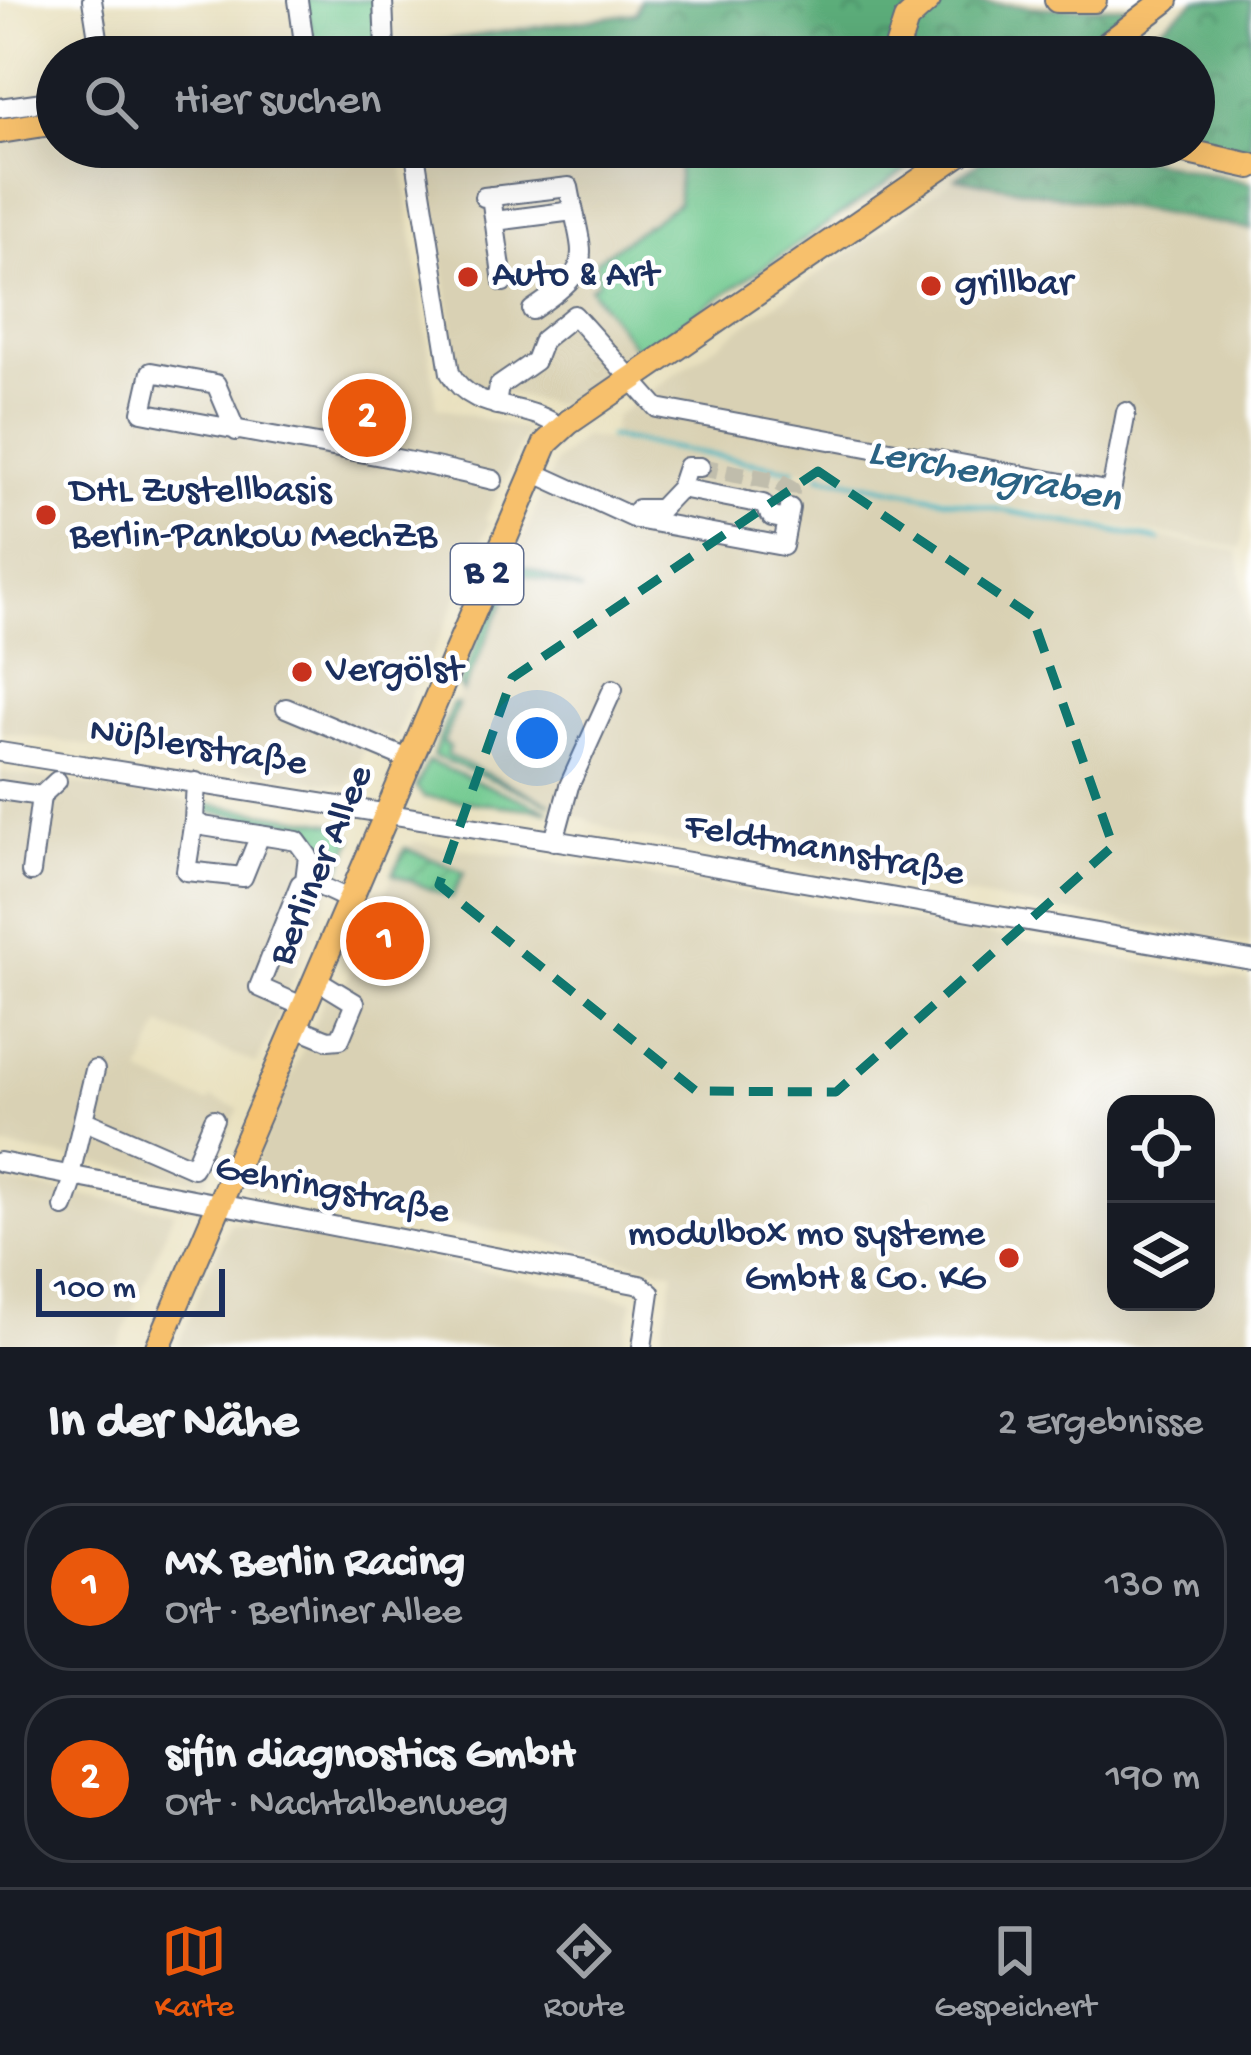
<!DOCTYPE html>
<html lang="de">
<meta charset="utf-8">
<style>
:root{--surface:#171b24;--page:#20242c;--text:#f1f3f6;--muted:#9ea1a6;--line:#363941;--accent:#ea580c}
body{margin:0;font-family:"Gochi Hand",sans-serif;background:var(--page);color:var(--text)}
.controls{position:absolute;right:36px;bottom:36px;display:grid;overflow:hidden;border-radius:24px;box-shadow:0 12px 48px #0002}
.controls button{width:108px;height:108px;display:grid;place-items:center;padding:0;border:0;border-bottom:3px solid var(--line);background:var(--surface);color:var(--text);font:60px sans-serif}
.scale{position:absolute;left:36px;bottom:30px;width:189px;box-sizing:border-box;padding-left:12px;border:6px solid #1b2f5e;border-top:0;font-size:33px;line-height:42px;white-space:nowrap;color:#1b2f5e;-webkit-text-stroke:9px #fff;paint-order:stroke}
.you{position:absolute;left:537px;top:738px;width:42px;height:42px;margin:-30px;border:9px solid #fff;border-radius:50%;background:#1a73e8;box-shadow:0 0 0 18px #1a73e833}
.badge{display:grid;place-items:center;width:78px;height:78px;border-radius:50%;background:var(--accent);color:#fff;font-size:39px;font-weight:700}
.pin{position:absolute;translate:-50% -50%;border:6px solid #fff;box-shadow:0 3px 12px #0006}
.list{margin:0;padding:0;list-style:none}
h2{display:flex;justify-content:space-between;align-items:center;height:156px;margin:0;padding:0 48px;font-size:51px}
h2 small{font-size:39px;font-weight:400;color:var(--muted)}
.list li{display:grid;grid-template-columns:78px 1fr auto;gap:36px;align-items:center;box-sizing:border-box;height:168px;margin:0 24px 24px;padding:0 24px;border:3px solid var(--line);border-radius:48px}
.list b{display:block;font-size:45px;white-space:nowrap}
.list p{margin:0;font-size:39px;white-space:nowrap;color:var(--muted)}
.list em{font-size:39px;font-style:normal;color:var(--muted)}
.icon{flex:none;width:66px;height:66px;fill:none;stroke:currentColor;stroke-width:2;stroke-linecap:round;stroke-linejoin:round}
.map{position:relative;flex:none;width:1251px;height:1347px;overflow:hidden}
.search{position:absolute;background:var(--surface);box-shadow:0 12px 48px #0002;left:36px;right:36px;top:36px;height:132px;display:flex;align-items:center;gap:30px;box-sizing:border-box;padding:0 42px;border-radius:66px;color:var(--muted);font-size:45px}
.sheet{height:540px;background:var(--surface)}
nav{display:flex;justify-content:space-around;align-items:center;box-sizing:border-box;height:168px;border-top:3px solid var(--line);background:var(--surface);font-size:33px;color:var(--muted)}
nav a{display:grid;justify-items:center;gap:6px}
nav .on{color:var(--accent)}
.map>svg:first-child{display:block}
.built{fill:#d9d1b4;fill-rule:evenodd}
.grass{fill:#71c98f;stroke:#467c76;stroke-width:3}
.forest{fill:url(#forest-crowns);stroke:#3c6e6c;stroke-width:3}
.garden{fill:url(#garden-furrows);stroke:#467c76;stroke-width:3}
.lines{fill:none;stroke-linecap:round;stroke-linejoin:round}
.stream{stroke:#43b2be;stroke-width:4.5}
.minor-tunnel{stroke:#c0bdac;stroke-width:18;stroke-dasharray:18 9;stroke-linecap:butt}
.minor-casing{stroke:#636d80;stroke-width:22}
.major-casing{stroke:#636d80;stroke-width:28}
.minor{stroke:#fff;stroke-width:18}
.major{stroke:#f7c06c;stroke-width:24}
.marked{fill:none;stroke:#0f766e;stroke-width:9;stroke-dasharray:24 15;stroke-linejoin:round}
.poi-dot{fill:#c8321e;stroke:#fff;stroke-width:4.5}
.labels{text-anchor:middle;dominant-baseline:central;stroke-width:9;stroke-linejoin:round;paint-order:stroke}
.shield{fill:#fff;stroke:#5f6d8e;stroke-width:3}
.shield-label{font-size:36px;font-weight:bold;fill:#1b2f5e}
.poi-label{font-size:39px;fill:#1b2f5e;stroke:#fff;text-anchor:start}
.street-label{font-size:39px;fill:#1b2f5e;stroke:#fff}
.water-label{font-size:42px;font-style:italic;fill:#2b6384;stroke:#fff}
</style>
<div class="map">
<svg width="1251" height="1347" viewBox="0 0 1251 1347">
<defs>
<pattern id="forest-crowns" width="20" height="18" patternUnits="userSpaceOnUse" patternTransform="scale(3)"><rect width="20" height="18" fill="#5cad7a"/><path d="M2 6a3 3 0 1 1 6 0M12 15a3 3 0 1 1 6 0" fill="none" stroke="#4b8d67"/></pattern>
<pattern id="garden-furrows" width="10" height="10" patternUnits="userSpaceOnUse" patternTransform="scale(3)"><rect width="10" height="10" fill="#71c98f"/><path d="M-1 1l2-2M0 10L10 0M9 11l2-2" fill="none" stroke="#5ca478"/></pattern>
</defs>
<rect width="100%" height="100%" fill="#fff"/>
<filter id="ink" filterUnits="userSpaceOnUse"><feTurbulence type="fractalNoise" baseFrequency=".00833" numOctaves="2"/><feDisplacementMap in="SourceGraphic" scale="24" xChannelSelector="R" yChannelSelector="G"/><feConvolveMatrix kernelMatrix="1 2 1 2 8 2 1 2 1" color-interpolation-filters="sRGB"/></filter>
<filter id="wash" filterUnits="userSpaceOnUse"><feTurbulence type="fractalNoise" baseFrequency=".004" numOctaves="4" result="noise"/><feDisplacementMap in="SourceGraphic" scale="48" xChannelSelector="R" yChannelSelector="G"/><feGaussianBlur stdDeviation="2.7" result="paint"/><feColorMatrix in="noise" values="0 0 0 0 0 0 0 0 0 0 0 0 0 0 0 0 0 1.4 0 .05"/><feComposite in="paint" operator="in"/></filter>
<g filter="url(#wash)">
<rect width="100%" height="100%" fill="#e9e1bf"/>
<path class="built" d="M57,129V147H400L437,407L527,430L485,519L490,522L418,688L413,687L396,740L372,731L348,786L0,732V138Z
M426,147H679L678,203L596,261L598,282L591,288L639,353L560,406L472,385L457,360Z
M956,178L1251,229V469L1241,548L611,435L615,416Z
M583,436L1238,551L1251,648V944L627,836L433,756L555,463Z
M0,772L342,825L353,839L257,1064L160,1025L141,1074L208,1103L211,1098L239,1108L206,1182L0,1146Z
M416,842L615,870L1251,981V1347H659L674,1272L524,1236L248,1189L246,1183L331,983L344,988L393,874L452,898L464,872L405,848ZM1116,1104H1206V1302H1116Z
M0,1181L174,1211L118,1347H0Z
M230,1222L633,1300L623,1347H177Z"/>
<path class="grass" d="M305,0H378L380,38L368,49L315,50Z
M679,147H939L639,353L590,288L598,282L596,261L678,203Z
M512,562L582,591L517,572L463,691L459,685Z
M453,703L458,704L443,743L450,747L447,755L551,804L433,756Z
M428,761L549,811L424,797L416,787Z
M201,803L342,825L353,839L334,884L321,879L328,850L309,827L200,810Z"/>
<path class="forest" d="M640,0H914L886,57H396V47L636,13Z
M946,0L1050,8L1131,6L1062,57H901L909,29Z
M1196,0H1251V150L1194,138V57H1122Z
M1001,147H1091L1251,183V229L956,178Z"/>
<path class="garden" d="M405,848L464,872L452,898L393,874Z"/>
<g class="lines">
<path class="stream" d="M609,437L795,470
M819,475L1159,540"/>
</g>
</g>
<g filter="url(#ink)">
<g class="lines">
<path class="minor-tunnel" d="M700,467L778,482L791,490L790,508"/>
<g class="minor-casing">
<path id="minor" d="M92,0L101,57
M298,0L306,57
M372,57L385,50L383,0
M0,108L57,100
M414,147L450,373C474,416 526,399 560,428
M491,196L503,282
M484,197L569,187C582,260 599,265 532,310
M495,221L573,211
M496,405L499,386L535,361L543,340L574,315L657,408L1111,492L1126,412
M236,431L216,384L151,372L142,412C259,435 377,452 493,480
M531,471L636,519L783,546L790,508
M680,488L763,504L772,517L788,520
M638,509H660L680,488L687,467H700
M286,708L408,759
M0,752L678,860L1251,960
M196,782L194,820L203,826L297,841L308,856L305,880
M0,790L41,796L57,781
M194,820L186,871L243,877L260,835
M554,841L569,786L613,689
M31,872L41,796
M302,1006L259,987L300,884L307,880L348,899
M294,1026L328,1040L340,1039L355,1003L314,978
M83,1120L95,1070
M0,1162L640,1285L650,1292L642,1347
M70,1175L83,1120L193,1168L214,1119
M64,1207L75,1175"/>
</g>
<g class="major-casing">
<path id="major" d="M1057,0H1094
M894,57L906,20L928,0
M1091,57L1166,0
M0,131L57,122
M1166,147L1251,166
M158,1347L546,443L569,422L969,147"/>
</g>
<use href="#minor" class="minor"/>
<use href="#major" class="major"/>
</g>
</g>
<path class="marked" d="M818,471L1032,616L1113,846L836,1092L696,1091L439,885L512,678Z"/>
<g class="poi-dot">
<circle cx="468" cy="277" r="12"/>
<circle cx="931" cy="286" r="12"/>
<circle cx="46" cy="515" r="12"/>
<circle cx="302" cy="672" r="12"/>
<circle cx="1009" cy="1258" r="12"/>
</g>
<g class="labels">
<rect class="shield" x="451" y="544" width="72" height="60" rx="9"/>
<g class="shield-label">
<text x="487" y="574">B 2</text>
</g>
<g class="poi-label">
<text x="492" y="277">Auto &amp; Art</text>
<text x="955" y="286">grillbar</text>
<text x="70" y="493">DHL Zustellbasis<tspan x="70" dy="45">Berlin-Pankow MechZB</tspan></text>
<text x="326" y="672">Vergölst</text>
<text x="985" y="1236" text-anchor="end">modulbox mo systeme<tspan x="985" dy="45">GmbH &amp; Co. KG</tspan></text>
</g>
<g class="street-label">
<text transform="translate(198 749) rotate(9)">Nüßlerstraße</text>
<text transform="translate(824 852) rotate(10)">Feldtmannstraße</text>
<text transform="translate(323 866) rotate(-67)">Berliner Allee</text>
<text transform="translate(332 1192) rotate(11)">Gehringstraße</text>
</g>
<g class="water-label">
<text transform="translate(994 478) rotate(11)">Lerchengraben</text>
</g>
</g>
</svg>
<div class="controls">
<button><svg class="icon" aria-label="locate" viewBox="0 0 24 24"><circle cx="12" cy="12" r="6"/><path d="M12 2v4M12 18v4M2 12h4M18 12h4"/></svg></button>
<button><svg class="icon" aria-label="layers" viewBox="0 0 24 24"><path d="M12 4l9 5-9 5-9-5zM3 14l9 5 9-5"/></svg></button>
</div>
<div class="scale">100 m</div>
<div class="you"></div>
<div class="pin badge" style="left:385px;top:941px">1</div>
<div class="pin badge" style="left:367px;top:418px">2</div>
<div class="search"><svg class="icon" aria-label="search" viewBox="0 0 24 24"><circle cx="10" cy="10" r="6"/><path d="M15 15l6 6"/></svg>Hier suchen</div>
</div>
<section class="sheet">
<h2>In der Nähe<small>2 Ergebnisse</small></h2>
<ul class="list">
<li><span class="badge">1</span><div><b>MX Berlin Racing</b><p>Ort · Berliner Allee</p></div><em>130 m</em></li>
<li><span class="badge">2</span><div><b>sifin diagnostics GmbH</b><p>Ort · Nachtalbenweg</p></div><em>190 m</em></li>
</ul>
</section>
<nav>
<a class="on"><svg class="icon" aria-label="map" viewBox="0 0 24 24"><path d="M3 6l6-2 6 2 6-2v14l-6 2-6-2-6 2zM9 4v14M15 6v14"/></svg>Karte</a>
<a><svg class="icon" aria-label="directions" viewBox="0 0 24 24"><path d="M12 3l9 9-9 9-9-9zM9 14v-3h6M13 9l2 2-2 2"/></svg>Route</a>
<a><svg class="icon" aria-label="saved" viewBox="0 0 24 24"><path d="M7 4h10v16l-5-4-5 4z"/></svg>Gespeichert</a>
</nav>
